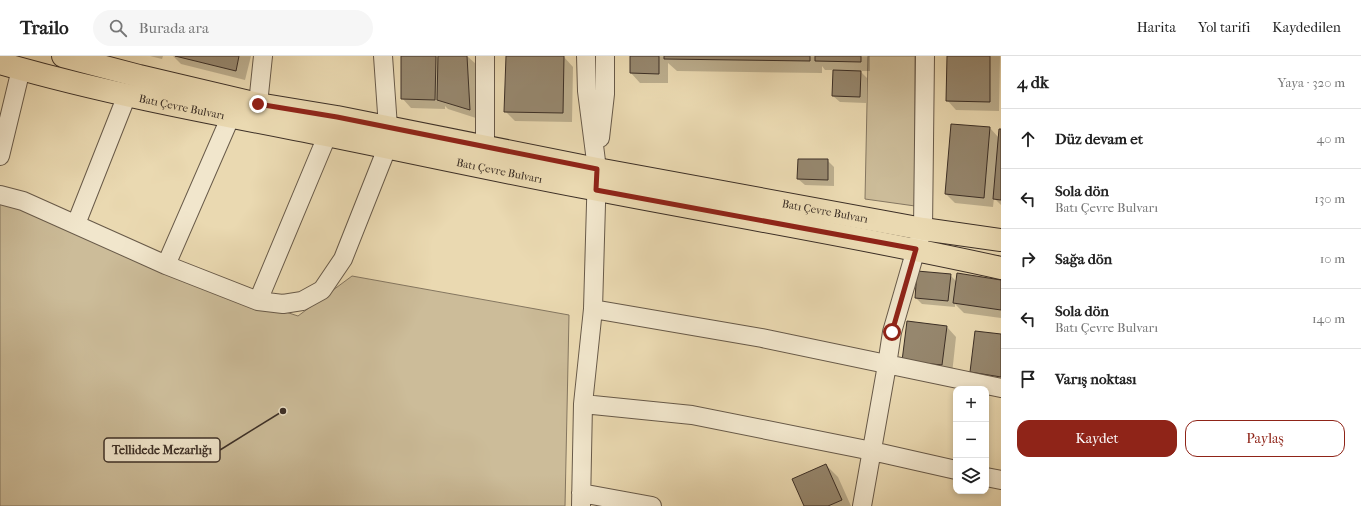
<!DOCTYPE html>
<html lang="tr">
<meta charset="utf-8">
<style>
:root{--surface:#fff;--page:#f6f6f6;--text:#222;--muted:#767676;--line:#e0e0e0;--accent:#8f2418}
body{margin:0;font-family:"IM FELL French Canon",serif;background:var(--page);color:var(--text)}
.controls{position:absolute;right:12px;bottom:12px;display:grid;overflow:hidden;border-radius:8px;box-shadow:0 2px 6px #0003}
.controls button{width:36px;height:36px;display:grid;place-items:center;padding:0;border:0;border-bottom:1px solid var(--line);background:var(--surface);color:var(--text);font:20px sans-serif}
.stop{position:absolute;width:12px;height:12px;margin:-9px;border:3px solid #8f2418;border-radius:50%;background:#fff}
.stop.end{background:#8f2418;border-color:#fff;box-shadow:0 1px 4px #0008}
.list{margin:0;padding:0;list-style:none}
h2{display:flex;justify-content:space-between;align-items:center;height:52px;margin:0;padding:0 16px;font-size:17px}
h2 small{font-size:13px;font-weight:400;color:var(--muted)}
.list li{display:grid;grid-template-columns:26px 1fr auto;gap:12px;align-items:center;box-sizing:border-box;height:60px;padding:0 16px;border-top:1px solid var(--line)}
.list b{display:block;font-size:15px;white-space:nowrap}
.list p{margin:0;font-size:13px;white-space:nowrap;color:var(--muted)}
.list em{font-size:13px;font-style:normal;color:var(--muted)}
.actions{display:flex;gap:8px;padding:12px 16px}
.actions a{flex:1;padding:9px 0;border:1px solid var(--accent);border-radius:12px;text-align:center;font-size:14px;color:var(--accent)}
.actions .main{background:var(--accent);color:#fff}
.icon{flex:none;width:22px;height:22px;fill:none;stroke:currentColor;stroke-width:2;stroke-linecap:round;stroke-linejoin:round}
.map{position:relative;flex:none;width:1001px;height:450px;overflow:hidden}
header{display:flex;align-items:center;gap:24px;box-sizing:border-box;height:56px;padding:0 20px;background:var(--surface);border-bottom:1px solid var(--line)}
header strong{font-size:19px}
nav{display:flex;gap:22px;margin-inline-start:auto;font-size:14px}
.search{width:280px;height:36px;background:var(--page);display:flex;align-items:center;gap:10px;box-sizing:border-box;padding:0 14px;border-radius:22px;color:var(--muted);font-size:15px}
main{display:flex}
aside{flex:1;background:var(--surface)}
.map>svg:first-child{display:block}
.green{fill:#ccbc99;stroke:#847660}
.shadow{fill:#0003}
.building{fill:#96876e;stroke:#3c2f26}
.lines{fill:none;stroke-linecap:round;stroke-linejoin:round}
.minor-casing{stroke:#685a49;stroke-width:20}
.major-casing{stroke:#3c2f26;stroke-width:24}
.minor{stroke:#f1e6cc;stroke-width:18}
.major{stroke:#ead9b1;stroke-width:22}
.route{stroke:#8f2418;stroke-width:5}
.labels{text-anchor:middle;dominant-baseline:central;stroke-width:3;stroke-linejoin:round;paint-order:stroke}
.street-label{font-size:11px;fill:#3c2f26;stroke:#f1e6cc}
.leader{fill:none;stroke:#3c2f26;stroke-width:1.5}
.callout-dot{fill:#3c2f26;stroke:#f1e6cc;stroke-width:1.5}
.callout{fill:#f1e6cc;stroke:#3c2f26;stroke-width:1.5}
.callout-label{font-size:12px;text-anchor:middle;font-weight:bold;fill:#3c2f26}
</style>
<header>
<strong>Trailo</strong>
<div class="search"><svg class="icon" aria-label="search" viewBox="0 0 24 24"><circle cx="10" cy="10" r="6"/><path d="M15 15l6 6"/></svg>Burada ara</div>
<nav><a>Harita</a><a>Yol tarifi</a><a>Kaydedilen</a></nav>
</header>
<main>
<div class="map">
<svg width="1001" height="450" viewBox="0 0 1001 450">
<rect width="100%" height="100%" fill="#ead9b1"/>
<filter id="stains"><feTurbulence type="fractalNoise" baseFrequency=".005" numOctaves="4"/><feColorMatrix values="0 0 0 0 .2 0 0 0 0 .09 0 0 0 0 .02 0 0 0 .5 -.17"/></filter>
<radialGradient id="worn" r=".72"><stop offset=".6" stop-color="#630" stop-opacity="0"/><stop offset="1" stop-color="#630" stop-opacity=".3"/></radialGradient>
<path class="green" d="M868,0H915V150L865,143Z
M0,146L18,149L201,228L298,260L352,220L569,259L565,450H0Z"/>
<path class="shadow" d="M150,0H163L162,3Z
M173,0H251L245,24L181,8Z
M402,0H467L476,8L479,63L448,53L445,50V53L411,52L402,42Z
M507,0L564,1L573,11L572,66L515,65L505,55Z
M631,0H870V15H860L867,22L866,47L840,46L833,40L834,14H825L822,10V17L677,15L668,7V27H640L631,17Z
M948,0H1000L999,55L956,54L947,44Z
M990,72L999,82L1001,74V149L994,142L993,151L955,147L946,138Z
M827,104L834,111V130L805,129L798,123Z
M950,219L957,226L1001,225V262L964,257L955,248V251L922,248L916,242Z
M947,271L956,281L952,318L913,314Z
M1001,279V328L980,326L971,316Z
M826,409L838,421L851,450H805Z"/>
<path class="building" d="M175,0H239L236,15Z
M401,0H436L435,44L401,43Z
M438,0H467L470,54L437,44Z
M506,0H564L563,57L504,56Z
M630,0H659V18L630,17Z
M664,0H810V5L664,3Z
M815,0H861V6L815,5Z
M947,0H990V46L946,45Z
M833,14L861,15L860,41L832,40Z
M951,68L990,71L984,142L945,138Z
M999,73H1001V144L993,143Z
M798,103H828V124L797,123Z
M917,215L951,218L948,245L915,242Z
M957,217L1001,224V254L953,247Z
M907,265L947,270L942,309L902,305Z
M975,275L1001,278V321L970,316Z
M826,408L842,444L828,450H804L792,423Z"/>
<g class="lines">
<g class="minor-casing">
<path id="minor" d="M383,0L388,71
M600,82L605,38V0
M485,91V0
M0,100L21,13
M0,139L23,145L166,209L258,245L283,248L302,245L322,234L343,203L387,92
M76,168L127,39
M166,209L230,62L258,48L263,0
M258,245L327,80
M593,253L762,282L1001,332
M583,348L692,359L872,395L956,414
M986,421L1001,424
M581,437L652,450
M581,450L583,348L593,253L597,113L587,35L586,0
M862,450L887,309L892,276L916,193L923,173L925,0"/>
</g>
<g class="major-casing">
<g id="major">
<path id="s1" d="M63,0L139,20L258,48L337,61L597,113L923,173L1001,184"/>
<path id="s2" d="M0,7C107,38 217,58 326,79C416,97 507,117 598,134C732,160 867,182 1001,212"/>
</g>
</g>
<use href="#minor" class="minor"/>
<use href="#major" class="major"/>
</g>
<g class="lines">
<path class="route" d="M258,48L337,61L597,113L596,134L916,193L892,276"/>
</g>
<g class="labels">
<g class="street-label">
<text stroke="none"><textPath href="#s2" startOffset="187">Batı Çevre Bulvarı</textPath></text>
<text stroke="none"><textPath href="#s2" startOffset="511">Batı Çevre Bulvarı</textPath></text>
<text stroke="none"><textPath href="#s1" startOffset="778">Batı Çevre Bulvarı</textPath></text>
</g>
</g>
<path class="leader" d="M283 355L220 394"/>
<circle class="callout-dot" cx="283" cy="355" r="4"/>
<rect class="callout" x="104" y="382" width="116" height="24" rx="4"/>
<g class="callout-label">
<text x="162" y="398">Tellidede Mezarlığı</text>
</g>
<rect width="100%" height="100%" filter="url(#stains)"/>
<rect width="100%" height="100%" fill="url(#worn)"/>
</svg>
<div class="controls">
<button>+</button>
<button>−</button>
<button><svg class="icon" aria-label="layers" viewBox="0 0 24 24"><path d="M12 4l9 5-9 5-9-5zM3 14l9 5 9-5"/></svg></button>
</div>
<div class="stop" style="left:892px;top:276px"></div>
<div class="stop end" style="left:258px;top:48px"></div>
</div>
<aside>
<h2>4 dk<small>Yaya · 320 m</small></h2>
<ul class="list">
<li><svg class="icon" aria-label="ahead" viewBox="0 0 24 24"><path d="M12 20V5M6 11l6-6 6 6"/></svg><div><b>Düz devam et</b></div><em>40 m</em></li>
<li><svg class="icon" aria-label="left" viewBox="0 0 24 24"><path d="M17 20v-9H6M10 6l-5 5 5 5"/></svg><div><b>Sola dön</b><p>Batı Çevre Bulvarı</p></div><em>130 m</em></li>
<li><svg class="icon" aria-label="right" viewBox="0 0 24 24"><path d="M7 20v-9h11M14 6l5 5-5 5"/></svg><div><b>Sağa dön</b></div><em>10 m</em></li>
<li><svg class="icon" aria-label="left" viewBox="0 0 24 24"><path d="M17 20v-9H6M10 6l-5 5 5 5"/></svg><div><b>Sola dön</b><p>Batı Çevre Bulvarı</p></div><em>140 m</em></li>
<li><svg class="icon" aria-label="arrive" viewBox="0 0 24 24"><path d="M6 21V4h12l-3 4 3 4H6"/></svg><div><b>Varış noktası</b></div></li>
</ul>
<div class="actions"><a class="main">Kaydet</a><a>Paylaş</a></div>
</aside>
</main>
